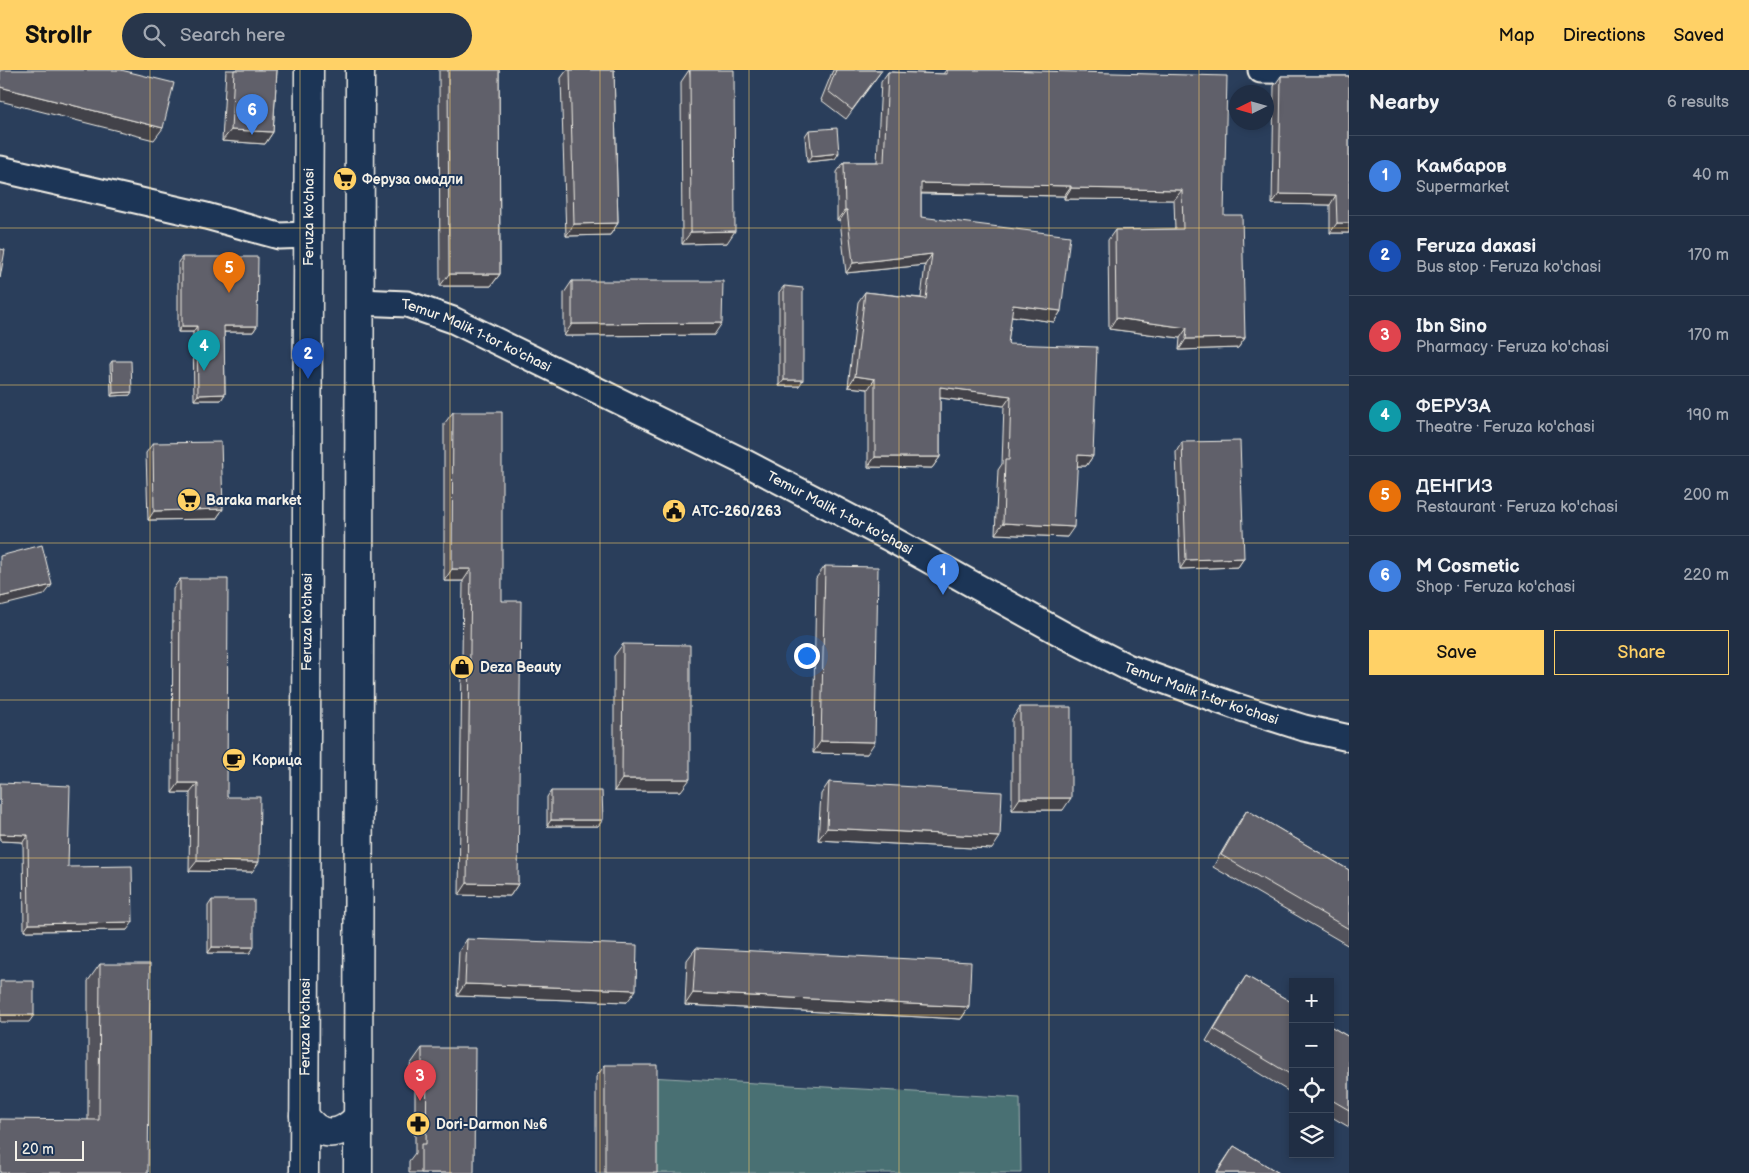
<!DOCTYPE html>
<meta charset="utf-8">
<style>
:root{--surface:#202e44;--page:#28364b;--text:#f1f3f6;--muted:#a2a8b2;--line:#3d4a5d;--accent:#ffd166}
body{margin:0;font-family:"Balsamiq Sans",sans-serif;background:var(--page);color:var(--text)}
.controls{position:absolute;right:15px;bottom:15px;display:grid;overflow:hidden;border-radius:0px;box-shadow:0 2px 8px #0003}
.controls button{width:45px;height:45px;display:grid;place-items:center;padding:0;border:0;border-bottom:1px solid var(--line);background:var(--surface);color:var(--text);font:25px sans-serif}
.compass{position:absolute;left:1229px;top:15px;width:45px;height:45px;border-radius:50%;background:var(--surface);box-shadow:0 2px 8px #0003;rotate:265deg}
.scale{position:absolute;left:15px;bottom:12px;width:69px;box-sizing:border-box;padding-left:5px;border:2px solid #f4f1e8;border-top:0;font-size:14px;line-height:18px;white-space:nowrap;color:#f4f1e8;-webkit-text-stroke:4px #1d3557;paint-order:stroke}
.you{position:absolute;left:806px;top:585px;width:18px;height:18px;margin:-12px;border:4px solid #fff;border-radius:50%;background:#1a73e8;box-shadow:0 0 0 8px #1a73e833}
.badge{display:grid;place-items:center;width:32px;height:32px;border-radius:50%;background:var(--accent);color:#fff;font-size:16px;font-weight:700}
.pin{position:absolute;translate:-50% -41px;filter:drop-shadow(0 1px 2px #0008)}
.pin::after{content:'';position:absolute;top:26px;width:18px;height:15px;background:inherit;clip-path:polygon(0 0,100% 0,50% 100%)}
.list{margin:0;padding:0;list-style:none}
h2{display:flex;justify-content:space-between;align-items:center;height:65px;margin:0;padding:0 20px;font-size:21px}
h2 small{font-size:16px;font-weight:400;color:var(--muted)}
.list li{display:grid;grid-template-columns:32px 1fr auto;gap:15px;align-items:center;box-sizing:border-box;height:80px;padding:0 20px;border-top:1px solid var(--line)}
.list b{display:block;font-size:19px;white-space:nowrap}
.list p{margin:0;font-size:16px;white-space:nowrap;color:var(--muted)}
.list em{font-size:16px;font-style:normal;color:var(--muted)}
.actions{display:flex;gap:10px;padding:15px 20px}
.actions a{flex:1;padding:11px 0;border:1px solid var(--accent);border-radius:0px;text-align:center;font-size:18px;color:var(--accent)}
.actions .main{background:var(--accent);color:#111}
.icon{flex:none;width:28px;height:28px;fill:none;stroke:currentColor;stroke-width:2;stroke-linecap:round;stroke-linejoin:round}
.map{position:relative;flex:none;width:1349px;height:1103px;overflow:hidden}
header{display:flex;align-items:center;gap:30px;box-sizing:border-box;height:70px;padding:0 25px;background:var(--accent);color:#111}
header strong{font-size:24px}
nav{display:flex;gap:28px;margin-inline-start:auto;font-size:18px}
.search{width:350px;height:45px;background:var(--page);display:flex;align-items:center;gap:12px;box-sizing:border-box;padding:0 18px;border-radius:28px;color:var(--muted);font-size:19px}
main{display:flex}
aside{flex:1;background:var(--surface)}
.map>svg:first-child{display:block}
.green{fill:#486f73;stroke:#9eb0ae}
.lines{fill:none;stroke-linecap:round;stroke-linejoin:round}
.street-casing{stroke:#f4f1e8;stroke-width:29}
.primary-casing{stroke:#f4f1e8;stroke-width:31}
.street{stroke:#1d3557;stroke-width:25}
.primary{stroke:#1d3557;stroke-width:28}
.wall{fill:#53535b;stroke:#f4f1e8}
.shaded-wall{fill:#43434a;stroke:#f4f1e8}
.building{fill:#60606a;stroke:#f4f1e8}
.grid{fill:none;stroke:#ffd166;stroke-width:1;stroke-opacity:0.55}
.labels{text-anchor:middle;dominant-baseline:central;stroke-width:4;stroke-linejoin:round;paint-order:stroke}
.poi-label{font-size:14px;font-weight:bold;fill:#f4f1e8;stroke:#1d3557;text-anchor:start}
.street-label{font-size:14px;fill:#f4f1e8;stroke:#1d3557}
</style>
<header>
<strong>Strollr</strong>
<div class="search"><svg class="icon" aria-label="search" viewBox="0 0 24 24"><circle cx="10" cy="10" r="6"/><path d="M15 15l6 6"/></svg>Search here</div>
<nav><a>Map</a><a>Directions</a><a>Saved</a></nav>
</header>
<main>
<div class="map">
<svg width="1349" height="1103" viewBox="0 0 1349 1103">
<rect width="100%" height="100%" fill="#2a3e5b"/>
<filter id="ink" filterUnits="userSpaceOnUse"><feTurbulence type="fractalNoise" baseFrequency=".02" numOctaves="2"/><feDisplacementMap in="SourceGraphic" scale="10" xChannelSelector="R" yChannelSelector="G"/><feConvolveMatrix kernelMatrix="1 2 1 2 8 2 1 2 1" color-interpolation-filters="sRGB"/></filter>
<g filter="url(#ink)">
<path class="green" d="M649,1007L1020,1028L1021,1103H649Z"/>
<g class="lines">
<g class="street-casing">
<g id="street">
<path d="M1261,0L1349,1"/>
<path d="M0,99L206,146L279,166L309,165"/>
<path id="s1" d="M359,232L407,234L453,250L744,392L891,469L1066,566L1127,597L1235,636L1304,658L1349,668"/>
</g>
</g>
<g class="primary-casing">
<g id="primary">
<path d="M304,1045C320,1069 340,1067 358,1047"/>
<path id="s2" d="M304,1103L309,0"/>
<path d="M358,1103L360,0"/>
</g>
</g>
<use href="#street" class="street"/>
<use href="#primary" class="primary"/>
</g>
<path class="wall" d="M226,0H277L273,62L265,74L222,71Z
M439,0H499L500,204L491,216H440Z
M567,0H614L618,153L610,165L566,166L561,8Z
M689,0L727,173L682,174L681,12Z
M833,0H882L846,49L821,30Z
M946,0H1000L1224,145L1245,268L1238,278L1179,280L1180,268L1109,259L1108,170L1115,160L1175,159L1174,130L1064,129V126L921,124V147L1061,241L1054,252L1011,246L1008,274L1093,386L1086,396H1077L1067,467L995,464L998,400L1002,394L1004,336L940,328V387L932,398L868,397V319L848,317L858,232L865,222L921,228L925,195L846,203L840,150H837V102L844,92H877L881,12L888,2L943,4Z
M1281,6H1349V163H1330V135L1272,134L1274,16Z
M809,60L835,89L807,92L805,66Z
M182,187L257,256L253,262H224L225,324L221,330H194L193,262H178V192Z
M572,211L714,265L564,266V223Z
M784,216L799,316H779V222Z
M112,291L130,325L111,326L110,294Z
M453,342L502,531L518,814L510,826L459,825L463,511H444V354Z
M1182,372L1244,488L1238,497L1180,499L1176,382Z
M153,373L223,439L216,449L148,450L146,383Z
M825,496L867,684L813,683L816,508Z
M180,509L227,727L252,802L189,801L190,723H172L173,519Z
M623,574L681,721H614V586Z
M1020,637L1063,740H1012V649Z
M829,712L992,779L818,770L821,724Z
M0,713L68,797L127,860L24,861L23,772L0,771Z
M551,721L598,756H547V727Z
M1247,740L1349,800V876L1213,797L1239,752Z
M212,830L250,883H208V836Z
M467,869L627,932L457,926L459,881Z
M696,878L969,937L961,949L685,935L687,890Z
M100,894L148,1103L88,1050V911Z
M1246,906L1293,933V1024L1206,971L1238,918Z
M1330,956L1349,967V1057L1330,1046Z
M422,978L474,1103H409V1091L415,1083V1013H410V995Z
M605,995L657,1103H596V1007Z
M1234,1076L1279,1103H1216Z"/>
<path class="shaded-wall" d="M0,17L163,58L154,70L0,31Z
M231,60L273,62L265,74L222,71Z
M839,83L835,89L807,92L812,86Z
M921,113L1071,116L1064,126L914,123Z
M1071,118L1182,120L1174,130L1064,129Z
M1279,124L1336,125L1330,135L1272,134Z
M845,140H847L840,150H837Z
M618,153L610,165L566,166L574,154Z
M1337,153H1349V163H1330Z
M735,161L727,173L682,174L691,162Z
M932,184L925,195L846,203L853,193Z
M449,204H500L491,216H440Z
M1013,235L1061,241L1054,252L1005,245Z
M1116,248L1187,258L1180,268L1109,259Z
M722,253L714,265L564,266L572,254Z
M182,256H197L193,262H178Z
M224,256H257L253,262H220Z
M1245,268L1238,278L1179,280L1186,269Z
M855,306L875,309L868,319L848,317Z
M784,310H803L799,316H779Z
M940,317L1011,326L1004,336L933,327Z
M132,322L130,325L111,326L113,323Z
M225,324L221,330H194L198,325Z
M1078,385L1093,386L1086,396H1070Z
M875,387H940L932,398L868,397Z
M223,439L216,449L148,450L154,441Z
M1003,453L1074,457L1067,467L995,464Z
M1244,488L1238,497L1180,499L1186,490Z
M452,499H471L463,511H444Z
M52,515L44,525L0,536V527Z
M821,671L875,672L867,684L813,683Z
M622,709H690L681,721H614Z
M179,713H198L190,723H172Z
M1020,728H1071L1063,740H1012Z
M551,750H603L598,756H547Z
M827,758L1000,767L992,779L818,770Z
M0,764L28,765L23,772L0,771Z
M197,791L259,792L252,802L189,801Z
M467,813L518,814L510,826L459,825Z
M133,852L127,860L24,861L29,854Z
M212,877H254L250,883H208Z
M465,914L636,920L627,932L457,926Z
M693,923L969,937L961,949L685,935Z
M0,945H34L29,952H0Z
M422,996H427L415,1013H410Z"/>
<path class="building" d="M0,0H121L174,13L163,58L0,17Z
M234,0H277L273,62L231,60Z
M448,0H499L500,204H449Z
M570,0H614L618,153L574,154Z
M690,0H734L735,161L691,162Z
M836,0H882L852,40L828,21Z
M947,0H1000L1227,6L1224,145H1242L1245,268L1186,269L1187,258L1116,248L1115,160L1183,159L1182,120L1071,118V116L921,113V147L1070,166L1061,241L1013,235L1008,274L1097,277L1093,386L1078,385L1074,457L1003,453L1005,390H1009L1011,326L940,317V387H875V309L855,306L865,222L926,229L932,184L853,193L847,140H845L844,92H884L888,2L947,4Z
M1281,6H1349V153H1337L1336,125L1279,124Z
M837,58L839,83L812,86L809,60Z
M0,179L5,180L0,208Z
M182,187H258L257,256H224L225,324L198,325L197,256H182Z
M572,211H723L722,253L572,254Z
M784,216L803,218V310H784Z
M112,291H131L132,322L113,323Z
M453,342H502V531H521L518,814L467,813L471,499H452Z
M1240,371L1244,488L1186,490L1182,372Z
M221,372L223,439L154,441L153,373Z
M42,475L52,515L0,527V486Z
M825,496L878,497L875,672L821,671Z
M180,509H228L227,727H260L259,792L197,791L198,713H179Z
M623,574L690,575V709H622Z
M1020,637H1071V728H1020Z
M829,712L1002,722L1000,767L827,758Z
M0,713L70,716L68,797L132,796L133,852L29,854L28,765L0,764Z
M551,721H602L603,750H551Z
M1247,740L1349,800V859L1221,785Z
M212,830H254V877H212Z
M467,869L637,875L636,920L465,914Z
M696,878L971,892L969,937L693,923Z
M100,894H150L148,1103H0V1049L99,1050Z
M1246,906L1293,933V1006L1214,959Z
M0,911H34V945H0Z
M1330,956L1349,967V1040L1330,1029Z
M422,978H475L474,1103H421V1074H426L427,996H422Z
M605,995H657V1103H605Z
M1234,1076L1279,1103H1217Z"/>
</g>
<path class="grid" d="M150,0V1103M300,0V1103M450,0V1103M600,0V1103M749,0V1103M899,0V1103M1049,0V1103M1199,0V1103M0,158H1349M0,315H1349M0,473H1349M0,630H1349M0,788H1349M0,945H1293M1330,945H1349"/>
<defs>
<g id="supermarket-disc" transform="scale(1.25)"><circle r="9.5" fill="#ffd166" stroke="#1d3557"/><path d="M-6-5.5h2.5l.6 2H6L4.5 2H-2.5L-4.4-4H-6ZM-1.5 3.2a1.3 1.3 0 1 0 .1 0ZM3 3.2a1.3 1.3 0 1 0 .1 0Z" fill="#111"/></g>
<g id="civic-disc" transform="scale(1.25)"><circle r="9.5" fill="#ffd166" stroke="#1d3557"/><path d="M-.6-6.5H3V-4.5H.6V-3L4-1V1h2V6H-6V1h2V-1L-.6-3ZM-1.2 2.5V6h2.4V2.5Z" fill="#111"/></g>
<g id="shop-disc" transform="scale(1.25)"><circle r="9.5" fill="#ffd166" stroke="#1d3557"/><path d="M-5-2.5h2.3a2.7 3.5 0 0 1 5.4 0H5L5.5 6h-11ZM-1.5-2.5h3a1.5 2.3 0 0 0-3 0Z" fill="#111"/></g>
<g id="cafe-disc" transform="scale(1.25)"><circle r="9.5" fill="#ffd166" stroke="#1d3557"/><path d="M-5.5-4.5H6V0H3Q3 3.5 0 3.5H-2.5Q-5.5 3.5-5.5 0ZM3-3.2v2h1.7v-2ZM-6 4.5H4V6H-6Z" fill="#111"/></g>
<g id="pharmacy-disc" transform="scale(1.25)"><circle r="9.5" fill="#ffd166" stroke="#1d3557"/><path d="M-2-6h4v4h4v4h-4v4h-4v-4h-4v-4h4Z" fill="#111"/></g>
</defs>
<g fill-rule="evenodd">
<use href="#supermarket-disc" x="345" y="109"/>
<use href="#supermarket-disc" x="189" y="430"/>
<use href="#civic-disc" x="674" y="441"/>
<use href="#shop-disc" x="462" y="597"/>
<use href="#cafe-disc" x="234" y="690"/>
<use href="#pharmacy-disc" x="418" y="1054"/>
</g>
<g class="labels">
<g class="poi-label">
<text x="362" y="109">Феруза омадли</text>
<text x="206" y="430">Baraka market</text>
<text x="692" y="441">АТС-260/263</text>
<text x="480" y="597">Deza Beauty</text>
<text x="252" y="690">Корица</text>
<text x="436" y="1054">Dori-Darmon №6</text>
</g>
<g class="street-label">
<text stroke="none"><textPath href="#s2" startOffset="956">Feruza ko'chasi</textPath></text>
<text stroke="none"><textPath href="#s1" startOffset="124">Temur Malik 1-tor ko'chasi</textPath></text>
<text stroke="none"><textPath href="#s1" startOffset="529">Temur Malik 1-tor ko'chasi</textPath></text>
<text stroke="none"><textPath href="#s2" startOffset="551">Feruza ko'chasi</textPath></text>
<text stroke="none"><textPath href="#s1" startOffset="934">Temur Malik 1-tor ko'chasi</textPath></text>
<text stroke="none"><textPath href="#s2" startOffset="146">Feruza ko'chasi</textPath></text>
</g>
</g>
</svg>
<div class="controls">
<button>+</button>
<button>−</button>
<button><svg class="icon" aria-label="locate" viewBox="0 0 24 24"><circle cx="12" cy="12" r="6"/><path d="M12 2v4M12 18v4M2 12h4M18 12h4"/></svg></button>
<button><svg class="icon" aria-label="layers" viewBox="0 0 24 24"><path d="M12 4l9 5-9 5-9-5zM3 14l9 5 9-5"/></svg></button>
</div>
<svg class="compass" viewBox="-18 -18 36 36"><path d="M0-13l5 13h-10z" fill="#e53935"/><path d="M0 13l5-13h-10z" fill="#a2a8b2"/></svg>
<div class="scale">20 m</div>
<div class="you"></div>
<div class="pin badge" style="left:943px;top:525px;background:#3f7fe0">1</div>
<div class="pin badge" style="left:308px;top:309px;background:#1a4fb4">2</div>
<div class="pin badge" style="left:420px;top:1031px;background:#e0444e">3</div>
<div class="pin badge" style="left:204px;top:301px;background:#0f9aa8">4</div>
<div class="pin badge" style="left:229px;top:223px;background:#e8710a">5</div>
<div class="pin badge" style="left:252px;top:65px;background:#3f7fe0">6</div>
</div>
<aside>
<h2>Nearby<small>6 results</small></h2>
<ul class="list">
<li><span class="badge" style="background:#3f7fe0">1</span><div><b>Камбаров</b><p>Supermarket</p></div><em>40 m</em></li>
<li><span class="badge" style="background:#1a4fb4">2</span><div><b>Feruza daxasi</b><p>Bus stop · Feruza ko'chasi</p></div><em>170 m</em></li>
<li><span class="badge" style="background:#e0444e">3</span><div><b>Ibn Sino</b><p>Pharmacy · Feruza ko'chasi</p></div><em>170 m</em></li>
<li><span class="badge" style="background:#0f9aa8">4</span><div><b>ФЕРУЗА</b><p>Theatre · Feruza ko'chasi</p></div><em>190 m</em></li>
<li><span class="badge" style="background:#e8710a">5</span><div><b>ДЕНГИЗ</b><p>Restaurant · Feruza ko'chasi</p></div><em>200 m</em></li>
<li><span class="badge" style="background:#3f7fe0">6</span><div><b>M Cosmetic</b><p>Shop · Feruza ko'chasi</p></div><em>220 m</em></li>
</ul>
<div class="actions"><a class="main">Save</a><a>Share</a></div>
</aside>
</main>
